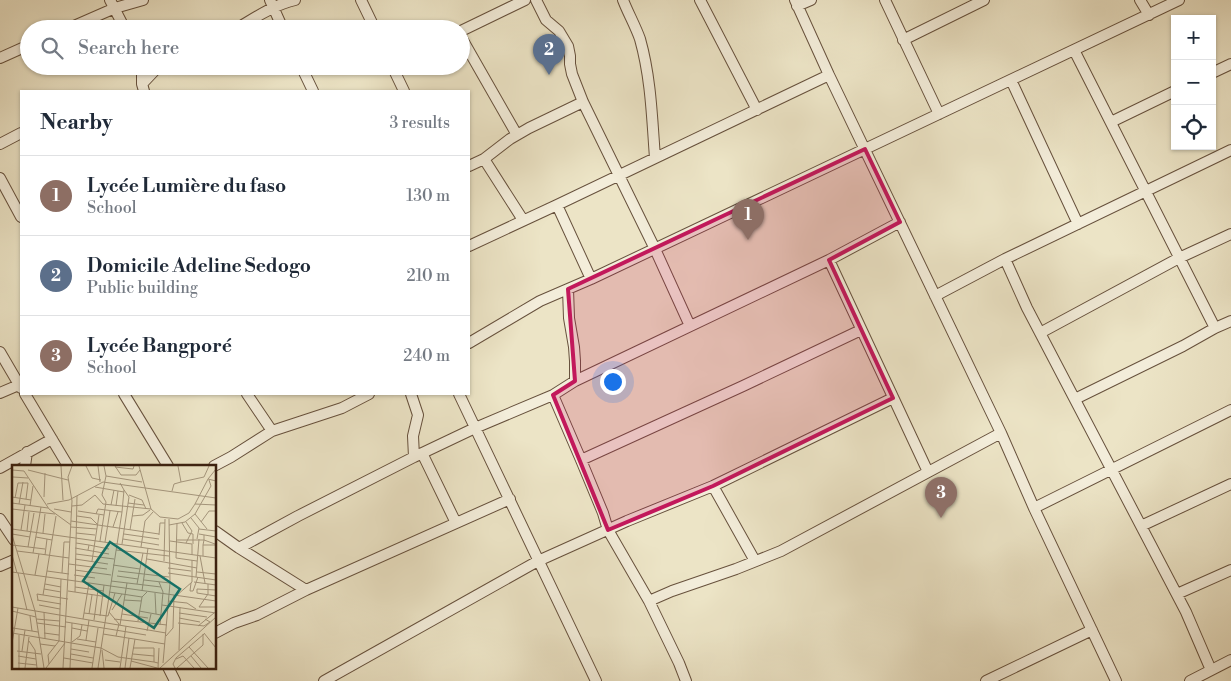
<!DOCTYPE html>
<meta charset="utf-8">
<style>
:root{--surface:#fff;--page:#f2f2f3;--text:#1f2937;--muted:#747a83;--line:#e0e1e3;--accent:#8f2418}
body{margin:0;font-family:"Libre Bodoni",serif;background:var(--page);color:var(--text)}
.controls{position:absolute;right:15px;top:15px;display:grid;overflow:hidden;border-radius:0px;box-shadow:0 1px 4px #0004}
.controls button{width:45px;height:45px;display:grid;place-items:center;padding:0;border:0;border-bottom:1px solid var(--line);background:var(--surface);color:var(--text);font:25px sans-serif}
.you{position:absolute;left:612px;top:381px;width:18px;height:18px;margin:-12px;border:4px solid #fff;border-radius:50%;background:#1a73e8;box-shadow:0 0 0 8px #1a73e833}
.badge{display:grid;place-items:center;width:32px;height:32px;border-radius:50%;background:var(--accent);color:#fff;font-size:16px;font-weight:700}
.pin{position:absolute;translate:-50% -41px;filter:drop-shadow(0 1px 2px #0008)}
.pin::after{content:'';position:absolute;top:26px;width:18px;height:15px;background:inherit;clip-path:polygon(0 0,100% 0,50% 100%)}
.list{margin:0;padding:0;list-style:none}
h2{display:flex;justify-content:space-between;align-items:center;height:65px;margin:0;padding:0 20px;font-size:21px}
h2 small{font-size:16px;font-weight:400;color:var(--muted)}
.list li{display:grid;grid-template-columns:32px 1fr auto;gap:15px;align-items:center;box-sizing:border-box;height:80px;padding:0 20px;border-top:1px solid var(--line)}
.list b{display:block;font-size:19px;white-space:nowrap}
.list p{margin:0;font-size:16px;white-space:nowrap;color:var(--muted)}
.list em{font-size:16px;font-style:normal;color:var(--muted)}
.icon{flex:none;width:28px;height:28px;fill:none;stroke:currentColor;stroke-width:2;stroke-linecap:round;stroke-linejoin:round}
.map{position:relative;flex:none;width:1231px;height:681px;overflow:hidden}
.search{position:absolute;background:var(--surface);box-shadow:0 1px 4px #0004;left:20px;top:20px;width:450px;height:55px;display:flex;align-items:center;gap:12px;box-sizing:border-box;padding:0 18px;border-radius:28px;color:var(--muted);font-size:19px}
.panel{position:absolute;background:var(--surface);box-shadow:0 1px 4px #0004;left:20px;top:90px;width:450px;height:305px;border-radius:0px}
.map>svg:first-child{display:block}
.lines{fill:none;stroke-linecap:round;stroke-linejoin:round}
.minor-casing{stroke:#67513d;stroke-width:12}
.minor{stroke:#f3edda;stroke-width:10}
.marked{fill:#c2185b;fill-opacity:0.2;stroke:#c2185b;stroke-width:4;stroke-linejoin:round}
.inset-road{fill:none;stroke:#a5967d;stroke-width:1}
.view{fill:#0f766e;fill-opacity:0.15;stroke:#0f766e;stroke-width:2.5}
.inset-edge{fill:none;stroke:#3b200f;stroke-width:2.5}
</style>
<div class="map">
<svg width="1231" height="681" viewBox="0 0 1231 681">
<rect width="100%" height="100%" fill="#ece4c6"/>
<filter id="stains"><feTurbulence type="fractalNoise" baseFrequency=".004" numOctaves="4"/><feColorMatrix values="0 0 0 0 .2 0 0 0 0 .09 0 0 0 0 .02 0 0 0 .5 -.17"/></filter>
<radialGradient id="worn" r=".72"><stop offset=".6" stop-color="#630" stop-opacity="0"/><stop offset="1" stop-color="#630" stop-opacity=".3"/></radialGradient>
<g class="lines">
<g class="minor-casing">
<path id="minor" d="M110,0L125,29
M270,0L283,29
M361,0L375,29
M536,0L546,20L559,31L568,46L570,56V64L572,74L583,102L655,249L690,326
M623,0C628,13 635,25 640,39C651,78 652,118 655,158
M700,0L757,110
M795,0L829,75L1001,433L1034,508L1116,681
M885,0L939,114
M1140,0L1149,15
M797,6L811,0
M67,29L115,8L143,0
M236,29C255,18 273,5 295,0
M461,31L525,0
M461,37L517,135
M903,40L984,0
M1074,50L1215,328
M0,58L29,45
M142,66V84L144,91
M301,66L313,91
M392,66L404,91
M1212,73L1231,64
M1011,80L1078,224
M142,84L159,66
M1111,122L1175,91
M0,144L21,133
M484,159L523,220
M469,166L484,159L510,139L529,128L583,102
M0,178L21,217
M557,205L591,279
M469,246L557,205L829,75
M1005,259L1027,308L1186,612L1211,670
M829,260L928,472
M568,289L569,318L574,347L575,361V381
M935,296L1005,259L1231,150
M1040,333L1179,258L1231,234
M469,343L540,301L591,279L1179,0
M0,352L21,388
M0,393L21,384
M25,394L68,466
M124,394L168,466
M247,394L272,431
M411,394L418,415L413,436L414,457
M459,394L596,681
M553,395L581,460L603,513L608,530L649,601L679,663L686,681
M1075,399L1183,346L1215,328L1231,321
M422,453L456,523
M581,460L743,386L861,330
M25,466L27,452
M214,466L231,457L272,431L342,408L369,394
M0,468L52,439
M713,486L755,561
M1034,508L1231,410
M0,519L14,540
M1141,526L1231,484
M215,531L239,548L306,590
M239,548L298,516L414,457L475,428L553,395L575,381L829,260L900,222
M0,566L14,560
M1177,594L1231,570
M649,601L672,591L736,569L781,551L1001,433
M215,633L234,623L257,615L306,590L510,499
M168,667L175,681
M324,681L538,561L627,521L713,486L893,398
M986,681L1092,630
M1190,681L1231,660"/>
</g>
<use href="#minor" class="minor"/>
</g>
<path class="marked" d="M865,149L900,222L829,260L893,398L713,486L608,530L553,395L575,381L568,289Z"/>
<g transform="translate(12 465)">
<rect width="204" height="204" fill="#ece4c6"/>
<path class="inset-road" d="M49,1L51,35M74,1L80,13L89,15M86,1L88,17M103,1L109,10H124L128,5M127,1L139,44L148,52L166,54L177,48L183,39L204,40M103,2L121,4L122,1M204,4L196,14L204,16M0,5L12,6L37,44L59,60M16,5L56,15M94,11L130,17M1,12L16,13M169,17L192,12L197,1M83,22L112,27M160,26L162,19L169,17L166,1M117,30L130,35L134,44M0,32L19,35M32,32L33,8M3,33L6,18H16M14,34L16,18M0,38L36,43M116,38L132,40M7,39L11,17M35,39L57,35L91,17L204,33M183,39L196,14M99,40L102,25M18,41L21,21M60,41L70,40L83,30L91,39L139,44M104,41L106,26M0,44L43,49M42,44L59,47M66,46L92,50M84,49L86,44L110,47M183,49L195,64M65,51L79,53L85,59M120,51L131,50L138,45M179,53L187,63L185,74M59,56L147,69M189,57L197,46H204M165,58L164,93L185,96M170,58L176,68L181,69V79M157,60L173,57L183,49L199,21L197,15M59,62L85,64M101,62L106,47M0,64L204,93M187,64L204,66M9,65L13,40M118,65L123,34M15,66L17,47M31,68L33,49M64,68L83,70M0,69L18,72M112,69L147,74M187,69L204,72M0,70L23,146L32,203M147,70L148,58H153M192,70V75L203,79M24,72L40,75M111,74L147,80M165,75H192L191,80M88,76L94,37L90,30L94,11L92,1M158,76L180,79V90M93,77L98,46M64,78L77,80L76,85M174,78L180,66L174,57M110,79L117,32L112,25M0,80L33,84M77,80L97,84M16,82L22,48M129,82L133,56L141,47M63,83L97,89M104,85L157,91M5,86L21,88L29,42M21,88L57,93M64,89L102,94M0,90L5,108M33,90L35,74M188,91L193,118M191,91V80H204M63,94L96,99M135,94L185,103M80,96L87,50M152,96L153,54M57,99L95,104M101,100L128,104M156,103L179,106M63,105L99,110M35,106L57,109M106,106L157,112M0,107L204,136M185,107L204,109M6,108L15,145M50,108L52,77H58M156,108L204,115M23,110L27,89M62,110L83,113M105,111L126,114M184,112L187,74M132,115L158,118M99,116L149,122M147,117L151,127L148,160M182,117L204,120M179,118L178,126H181L186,112M33,119L49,122M125,119L131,88M63,122L92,126M32,124L49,127M185,124V128L204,131M185,124L204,125M56,126L96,132M130,126L136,83M63,127L65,31M97,127L130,132M143,128L144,149M31,130L44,51M164,131L180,117V95M25,135L49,139M26,135L25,129L56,134M112,135L129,136M156,136L175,138L184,144M27,140L48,144M150,140L204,148M0,142L154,168M187,142L196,129V119M187,142H204M100,145L110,129M0,146L24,152M127,146L149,150M32,147L33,174M97,147L107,159L104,171M72,148L96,151L103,128M167,148L195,152M77,149L80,130M110,149L136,153M18,151L20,166M88,151L92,120M167,153L188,157M24,154L48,156M71,154L77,118M102,154L155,160M82,155L86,125M126,156L130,132L135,127M54,157L134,170M25,158L54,162M166,158L192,161L198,157L193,154M108,160L115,118M186,161L202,148M1,163L26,167M60,163L75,166M135,166L139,149M0,168L89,183L106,192L142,197M32,168L47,170M192,168L204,183M91,169L153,179M154,171L161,163L162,130M65,174L84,177M74,175L77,155M17,176L23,185L25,203M60,177L68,171L70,160M0,178L6,143M28,179L43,181M177,182L196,203M121,183H142V197L146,198M59,184L77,187M90,185L92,203M167,185L168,142M5,186L29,189M10,186L13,165M59,189L81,193M121,189L142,191M6,191L24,194M179,191L189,203M52,193L81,198M164,194L171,191L182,203M93,195L108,197M119,196L145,203M6,198L25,200M151,198L158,118L157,54M37,199L36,190L47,176L49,114M7,203V170M13,203L17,172M34,203L53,178M51,203L60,36L56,12L60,1M58,203L60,158M80,203L86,163M86,203L110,47L112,25L108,18M108,203L114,161M113,203L117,173M118,203L123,174M146,203L147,183M148,203L204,152M163,203L161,199L164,193L192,169M165,203L191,180V169"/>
<path class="view" d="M98,77L168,124L142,163L71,116Z"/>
<rect width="204" height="204" class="inset-edge"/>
</g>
<rect width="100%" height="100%" filter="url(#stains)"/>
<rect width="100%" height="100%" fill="url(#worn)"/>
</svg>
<div class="controls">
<button>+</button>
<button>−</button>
<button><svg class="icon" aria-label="locate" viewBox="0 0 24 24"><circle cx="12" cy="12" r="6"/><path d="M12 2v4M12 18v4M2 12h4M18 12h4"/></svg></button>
</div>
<div class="you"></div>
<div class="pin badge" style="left:748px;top:240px;background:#8d6e63">1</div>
<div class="pin badge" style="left:549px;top:75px;background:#5c6f8a">2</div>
<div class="pin badge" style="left:941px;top:518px;background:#8d6e63">3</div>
<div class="search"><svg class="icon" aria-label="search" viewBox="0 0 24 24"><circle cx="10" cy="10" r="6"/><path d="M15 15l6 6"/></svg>Search here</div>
<section class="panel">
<h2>Nearby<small>3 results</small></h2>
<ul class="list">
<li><span class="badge" style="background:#8d6e63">1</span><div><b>Lycée Lumière du faso</b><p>School</p></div><em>130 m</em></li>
<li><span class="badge" style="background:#5c6f8a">2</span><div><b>Domicile Adeline Sedogo</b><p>Public building</p></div><em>210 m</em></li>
<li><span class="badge" style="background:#8d6e63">3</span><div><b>Lycée Bangporé</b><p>School</p></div><em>240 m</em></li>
</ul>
</section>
</div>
